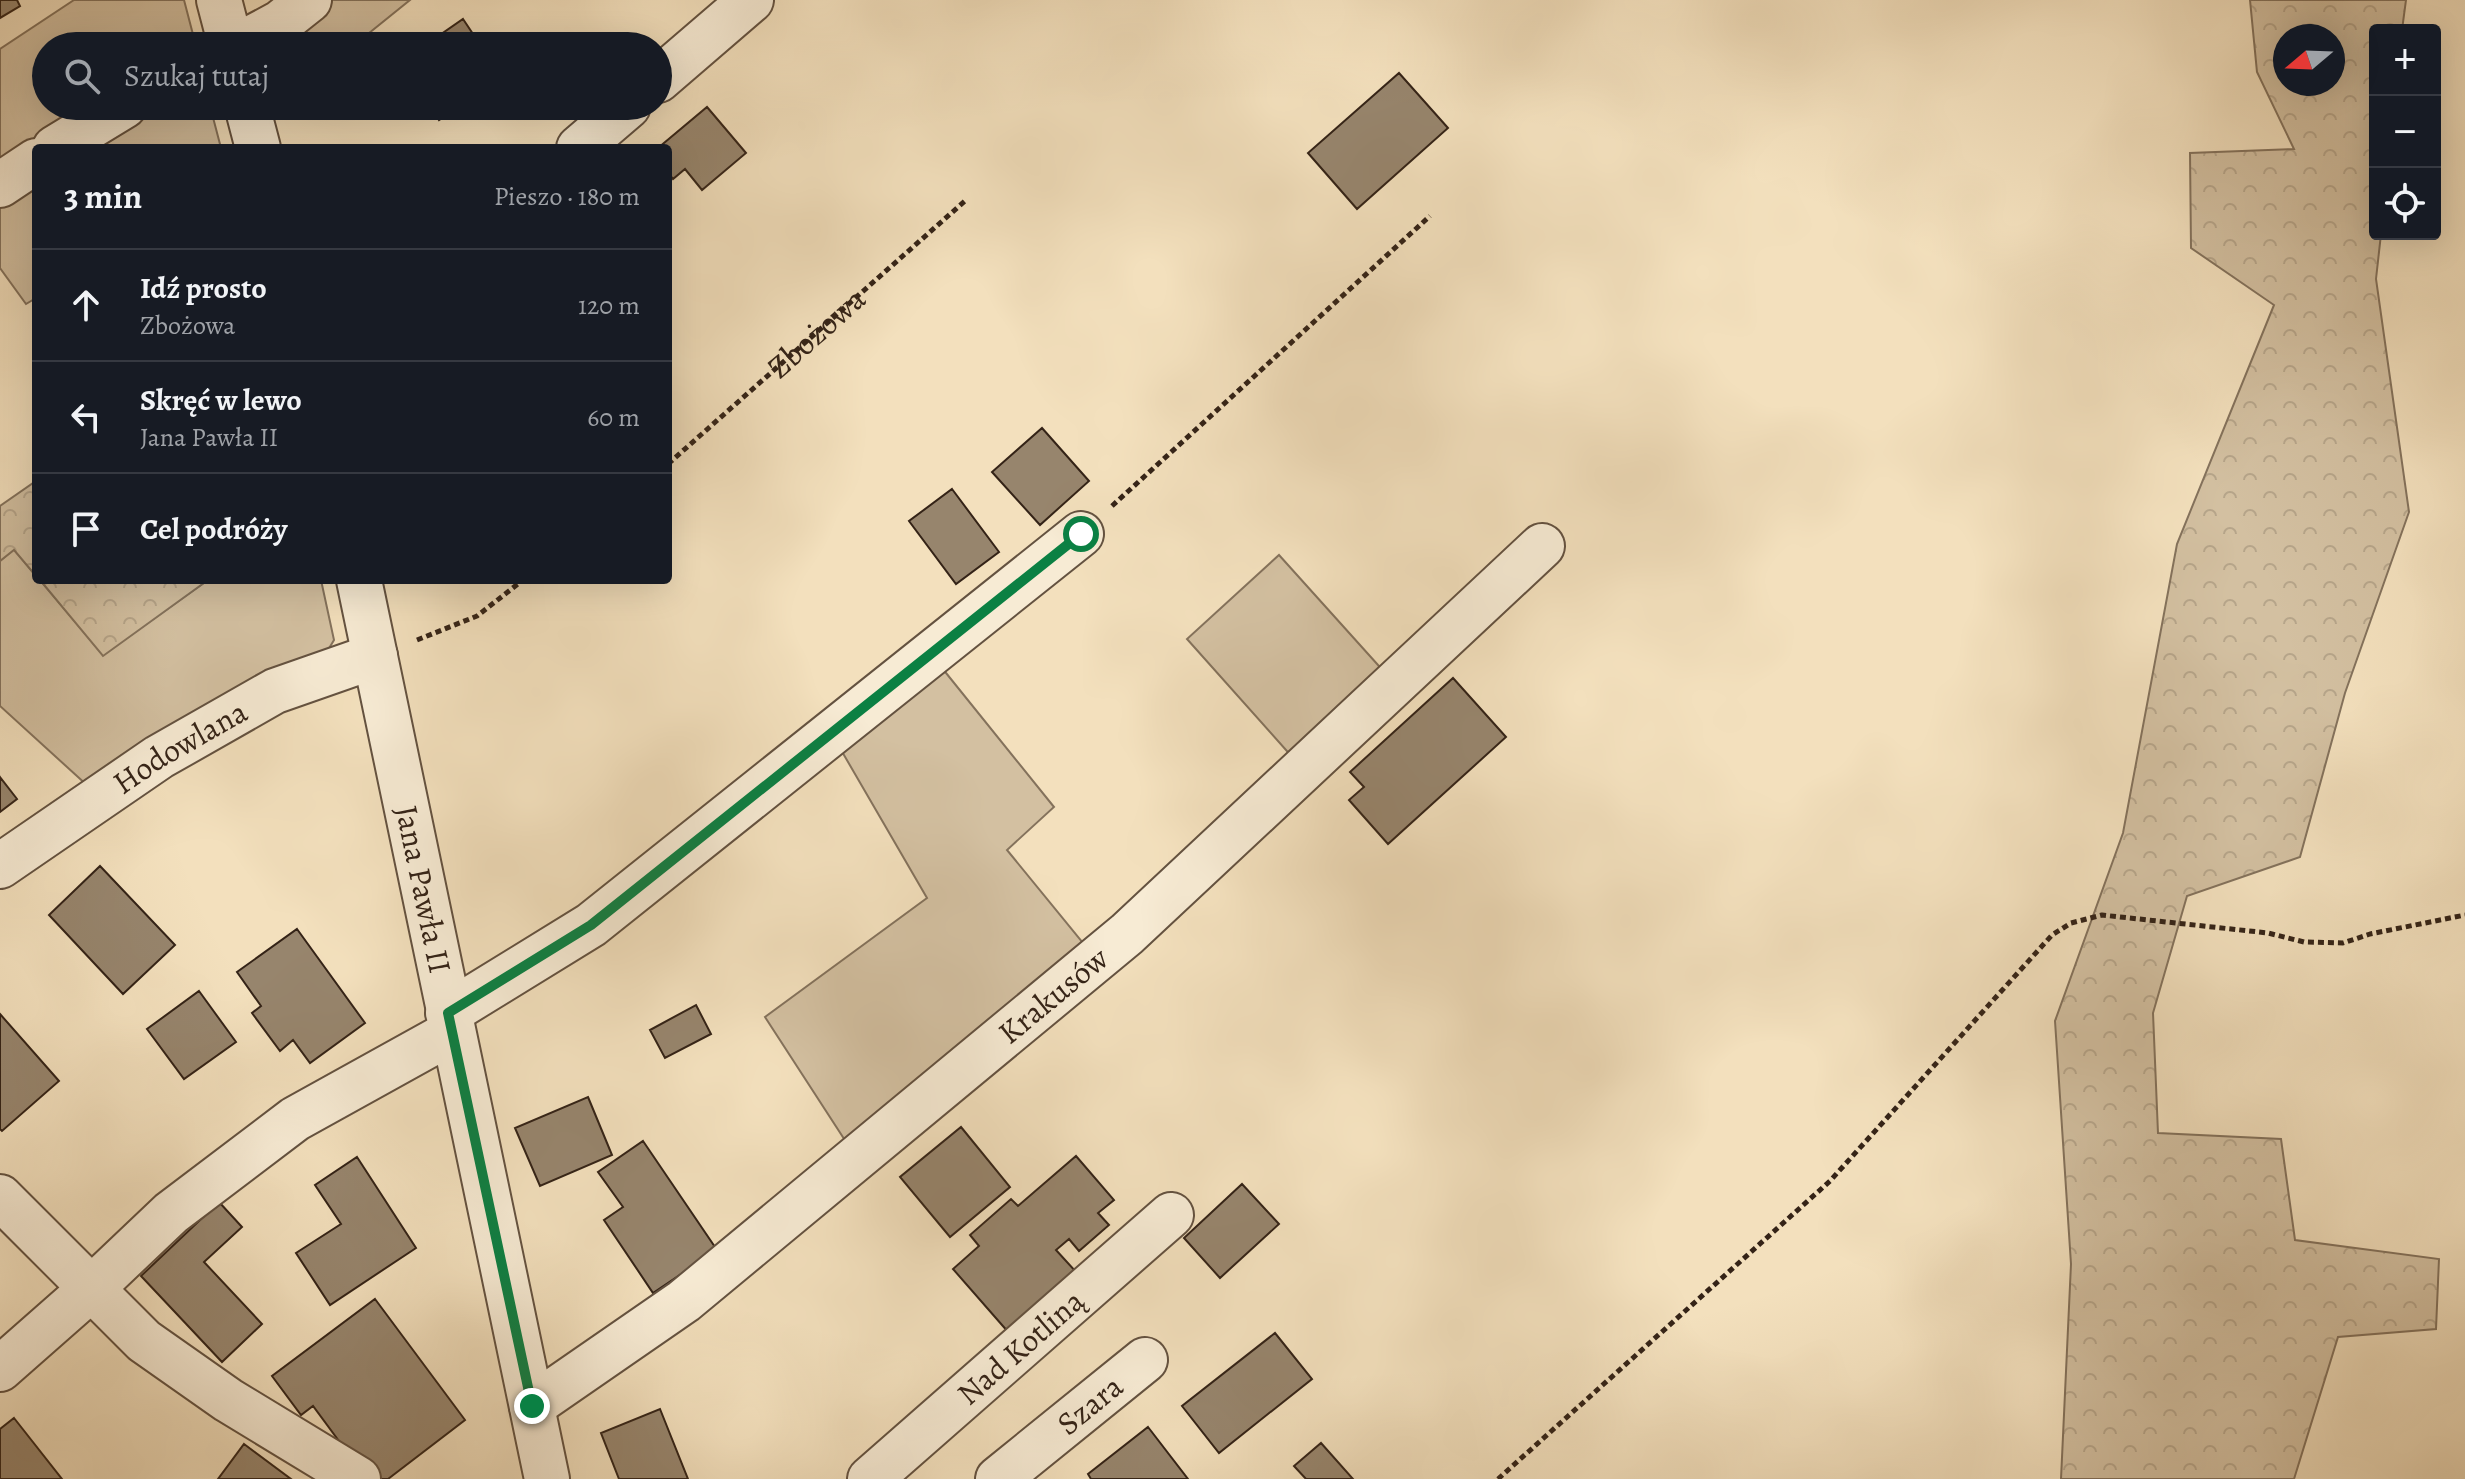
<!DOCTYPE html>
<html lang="pl">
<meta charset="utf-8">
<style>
:root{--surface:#171b24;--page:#242831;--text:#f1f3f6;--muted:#9ea1a6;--line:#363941}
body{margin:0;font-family:Alegreya,serif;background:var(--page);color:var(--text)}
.controls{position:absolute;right:24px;top:24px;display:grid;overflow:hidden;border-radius:8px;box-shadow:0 8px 32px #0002}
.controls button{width:72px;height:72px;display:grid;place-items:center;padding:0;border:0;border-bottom:2px solid var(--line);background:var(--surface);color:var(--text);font:40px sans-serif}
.compass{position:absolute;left:2273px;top:24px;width:72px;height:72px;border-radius:50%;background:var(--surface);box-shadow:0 8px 32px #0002;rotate:251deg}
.stop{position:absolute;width:24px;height:24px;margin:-18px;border:6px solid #0b8043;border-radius:50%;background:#fff}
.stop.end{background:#0b8043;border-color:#fff;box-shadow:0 2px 8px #0008}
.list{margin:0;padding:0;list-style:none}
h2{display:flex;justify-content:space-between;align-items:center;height:104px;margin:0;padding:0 32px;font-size:34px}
h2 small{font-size:26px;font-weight:400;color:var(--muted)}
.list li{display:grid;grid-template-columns:52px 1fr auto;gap:24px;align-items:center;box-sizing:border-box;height:112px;padding:0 32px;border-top:2px solid var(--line)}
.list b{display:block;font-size:30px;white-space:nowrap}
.list p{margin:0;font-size:26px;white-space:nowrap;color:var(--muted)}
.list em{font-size:26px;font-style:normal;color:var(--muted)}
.icon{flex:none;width:44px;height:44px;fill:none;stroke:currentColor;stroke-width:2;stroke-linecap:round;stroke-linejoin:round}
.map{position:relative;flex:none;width:2465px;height:1479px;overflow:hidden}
.search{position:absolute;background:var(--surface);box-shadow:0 8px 32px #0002;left:32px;top:32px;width:640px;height:88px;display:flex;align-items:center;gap:20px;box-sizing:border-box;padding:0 28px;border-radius:44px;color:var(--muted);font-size:30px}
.panel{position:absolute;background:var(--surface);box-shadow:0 8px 32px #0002;left:32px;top:144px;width:640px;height:440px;border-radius:8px}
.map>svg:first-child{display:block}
.grass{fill:#d3c0a1;stroke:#84725c;stroke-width:2}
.forest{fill:url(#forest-crowns);stroke:#84725c;stroke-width:2;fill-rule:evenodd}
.building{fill:#97856d;stroke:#342317;stroke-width:2}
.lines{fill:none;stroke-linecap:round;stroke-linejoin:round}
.minor-casing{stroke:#645240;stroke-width:48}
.path{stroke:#342317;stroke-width:5;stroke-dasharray:6 4;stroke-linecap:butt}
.minor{stroke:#f7ebd4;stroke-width:44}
.route{stroke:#0b8043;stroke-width:10}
.labels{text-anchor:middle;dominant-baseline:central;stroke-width:6;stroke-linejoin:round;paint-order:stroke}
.street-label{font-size:32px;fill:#342317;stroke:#f7ebd4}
</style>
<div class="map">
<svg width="2465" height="1479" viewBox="0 0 2465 1479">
<defs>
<pattern id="forest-crowns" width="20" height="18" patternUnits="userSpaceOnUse" patternTransform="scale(2)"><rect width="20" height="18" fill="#d3c0a1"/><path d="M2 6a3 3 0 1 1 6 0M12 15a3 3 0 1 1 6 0" fill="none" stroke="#b6a58a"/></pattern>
</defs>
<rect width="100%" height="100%" fill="#f3e0bd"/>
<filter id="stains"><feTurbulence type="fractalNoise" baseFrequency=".0025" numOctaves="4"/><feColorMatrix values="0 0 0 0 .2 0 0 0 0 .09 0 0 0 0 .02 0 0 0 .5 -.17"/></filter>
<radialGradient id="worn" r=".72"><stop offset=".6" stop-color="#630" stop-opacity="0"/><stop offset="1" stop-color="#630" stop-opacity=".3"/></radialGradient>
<path class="grass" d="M74,0H184L196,46H46V106H102L0,176V49Z
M330,0H410L353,46H274Z
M146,106H210L221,148H76L100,131Z
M36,177V298L26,304L0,268V203Z
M14,549L36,576V580H40L103,655L208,580H321L334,640L328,650L89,787L0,706V561Z
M1279,555L1387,675L1294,759L1187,639Z
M938,663L1054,807L1007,850L1088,949L850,1148L765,1017L927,898L837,743Z"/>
<path class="forest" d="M2250,0H2406L2402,30H2375V234H2381L2376,279L2409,512L2345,693L2300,857L2187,896L2153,1013L2158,1133L2281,1139L2295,1240L2439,1259L2436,1329L2338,1337L2294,1479H2061L2071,1264L2055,1021L2123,833L2177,544L2274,305L2191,248L2190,153L2294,149L2257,72ZM2333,36V84H2285V36Z
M36,481V576L14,550L0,561V506Z
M40,580H208L103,656Z"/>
<path class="building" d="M0,0H17L20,6L0,18Z
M463,19L481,46H424Z
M1399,73L1448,128L1357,209L1308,153Z
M430,106H460L439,120Z
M707,107L746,153L702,190L685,169L673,179L668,173V148H658Z
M1042,428L1089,481L1040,525L992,472Z
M952,489L999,552L956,584L909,521Z
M1453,678L1506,737L1388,844L1349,800L1364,787L1350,772Z
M0,777L17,799L0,812Z
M100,866L175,945L123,994L49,915Z
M297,929L365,1023L310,1063L293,1040L280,1051L252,1013L261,1006L237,972Z
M199,991L236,1042L184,1079L147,1029Z
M696,1005L711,1034L665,1058L650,1030Z
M0,1014L59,1081L2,1131L0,1129Z
M588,1097L612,1155L540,1186L515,1128Z
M961,1127L1010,1187L950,1237L900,1177Z
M643,1141L717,1250L653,1293L604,1220L623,1207L598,1172Z
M1076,1156L1114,1200L1098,1213L1109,1225L1079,1251L1069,1239L1056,1250L1077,1273L1009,1333L953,1269L979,1246L970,1235L1011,1199L1018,1206Z
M357,1157L416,1248L330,1305L296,1253L341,1224L315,1185Z
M1242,1184L1279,1224L1220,1278L1184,1238Z
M219,1202L242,1227L204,1262L262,1324L222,1362L141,1276Z
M375,1299L465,1420L388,1479H367L313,1406L301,1415L272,1376Z
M1275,1333L1312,1379L1219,1453L1182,1406Z
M660,1409L688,1479H619L601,1433Z
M14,1418L62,1479H0V1429Z
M1148,1427L1188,1479H1091L1088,1474Z
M1321,1443L1353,1479H1306L1294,1466Z
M244,1444L291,1479H218Z"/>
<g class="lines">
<g class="minor-casing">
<g id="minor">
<path d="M219,0L231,46"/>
<path d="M237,46L280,23L309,0"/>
<path d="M658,80L751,0"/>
<path d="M247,106L258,148"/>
<path d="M55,148L124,106"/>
<path d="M579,148L628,106"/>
<path d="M0,185L36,161"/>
<path id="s2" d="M359,580L547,1479"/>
<path id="s3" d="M0,866L159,757L275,691L375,656"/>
<path d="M448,1013L591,925L1081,534"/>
<path d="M0,1197L144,1341L228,1400L358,1479"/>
<path d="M0,1369L92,1288L171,1213L295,1119L452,1032"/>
<path id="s4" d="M532,1406L684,1301L1127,934L1542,546"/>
<path id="s5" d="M870,1479L1171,1215"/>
<path id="s6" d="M998,1479L1145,1360"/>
</g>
</g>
<g class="path">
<path id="s1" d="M668,464L966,200"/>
<path d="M1112,506L1430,216"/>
<path d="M417,640L477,616L523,580"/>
<path d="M1498,1479L1830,1181L2052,935L2071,923L2102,915L2268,933L2304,942L2343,943L2370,934L2465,915"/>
</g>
<use href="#minor" class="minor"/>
</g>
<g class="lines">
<path class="route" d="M532,1406L448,1013L591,925L1081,534"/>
</g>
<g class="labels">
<g class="street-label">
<text stroke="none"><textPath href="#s1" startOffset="198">Zbożowa</textPath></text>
<text stroke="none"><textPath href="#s3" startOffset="216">Hodowlana</textPath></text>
<text stroke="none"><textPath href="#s2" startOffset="316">Jana Pawła II</textPath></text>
<text stroke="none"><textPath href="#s4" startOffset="664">Krakusów</textPath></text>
<text stroke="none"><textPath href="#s5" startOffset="200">Nad Kotliną</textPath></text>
<text stroke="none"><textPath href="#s6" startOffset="118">Szara</textPath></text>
</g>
</g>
<rect width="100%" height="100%" filter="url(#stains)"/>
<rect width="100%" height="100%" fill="url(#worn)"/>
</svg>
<div class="controls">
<button>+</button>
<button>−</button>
<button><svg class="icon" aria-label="locate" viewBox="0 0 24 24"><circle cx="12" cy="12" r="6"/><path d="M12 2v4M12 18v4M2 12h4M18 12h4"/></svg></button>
</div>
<svg class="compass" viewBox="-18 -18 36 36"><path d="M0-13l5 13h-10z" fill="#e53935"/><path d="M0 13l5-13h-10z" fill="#9ea1a6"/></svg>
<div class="stop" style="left:1081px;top:534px"></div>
<div class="stop end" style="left:532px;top:1406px"></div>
<div class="search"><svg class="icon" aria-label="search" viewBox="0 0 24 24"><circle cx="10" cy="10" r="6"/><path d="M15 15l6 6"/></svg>Szukaj tutaj</div>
<section class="panel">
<h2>3 min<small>Pieszo · 180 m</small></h2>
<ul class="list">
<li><svg class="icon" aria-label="ahead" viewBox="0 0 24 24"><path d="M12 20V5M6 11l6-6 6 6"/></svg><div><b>Idź prosto</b><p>Zbożowa</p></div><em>120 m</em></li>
<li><svg class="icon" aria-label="left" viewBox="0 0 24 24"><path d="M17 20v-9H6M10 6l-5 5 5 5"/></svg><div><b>Skręć w lewo</b><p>Jana Pawła II</p></div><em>60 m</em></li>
<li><svg class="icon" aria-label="arrive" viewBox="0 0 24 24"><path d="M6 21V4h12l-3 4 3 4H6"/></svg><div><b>Cel podróży</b></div></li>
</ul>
</section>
</div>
